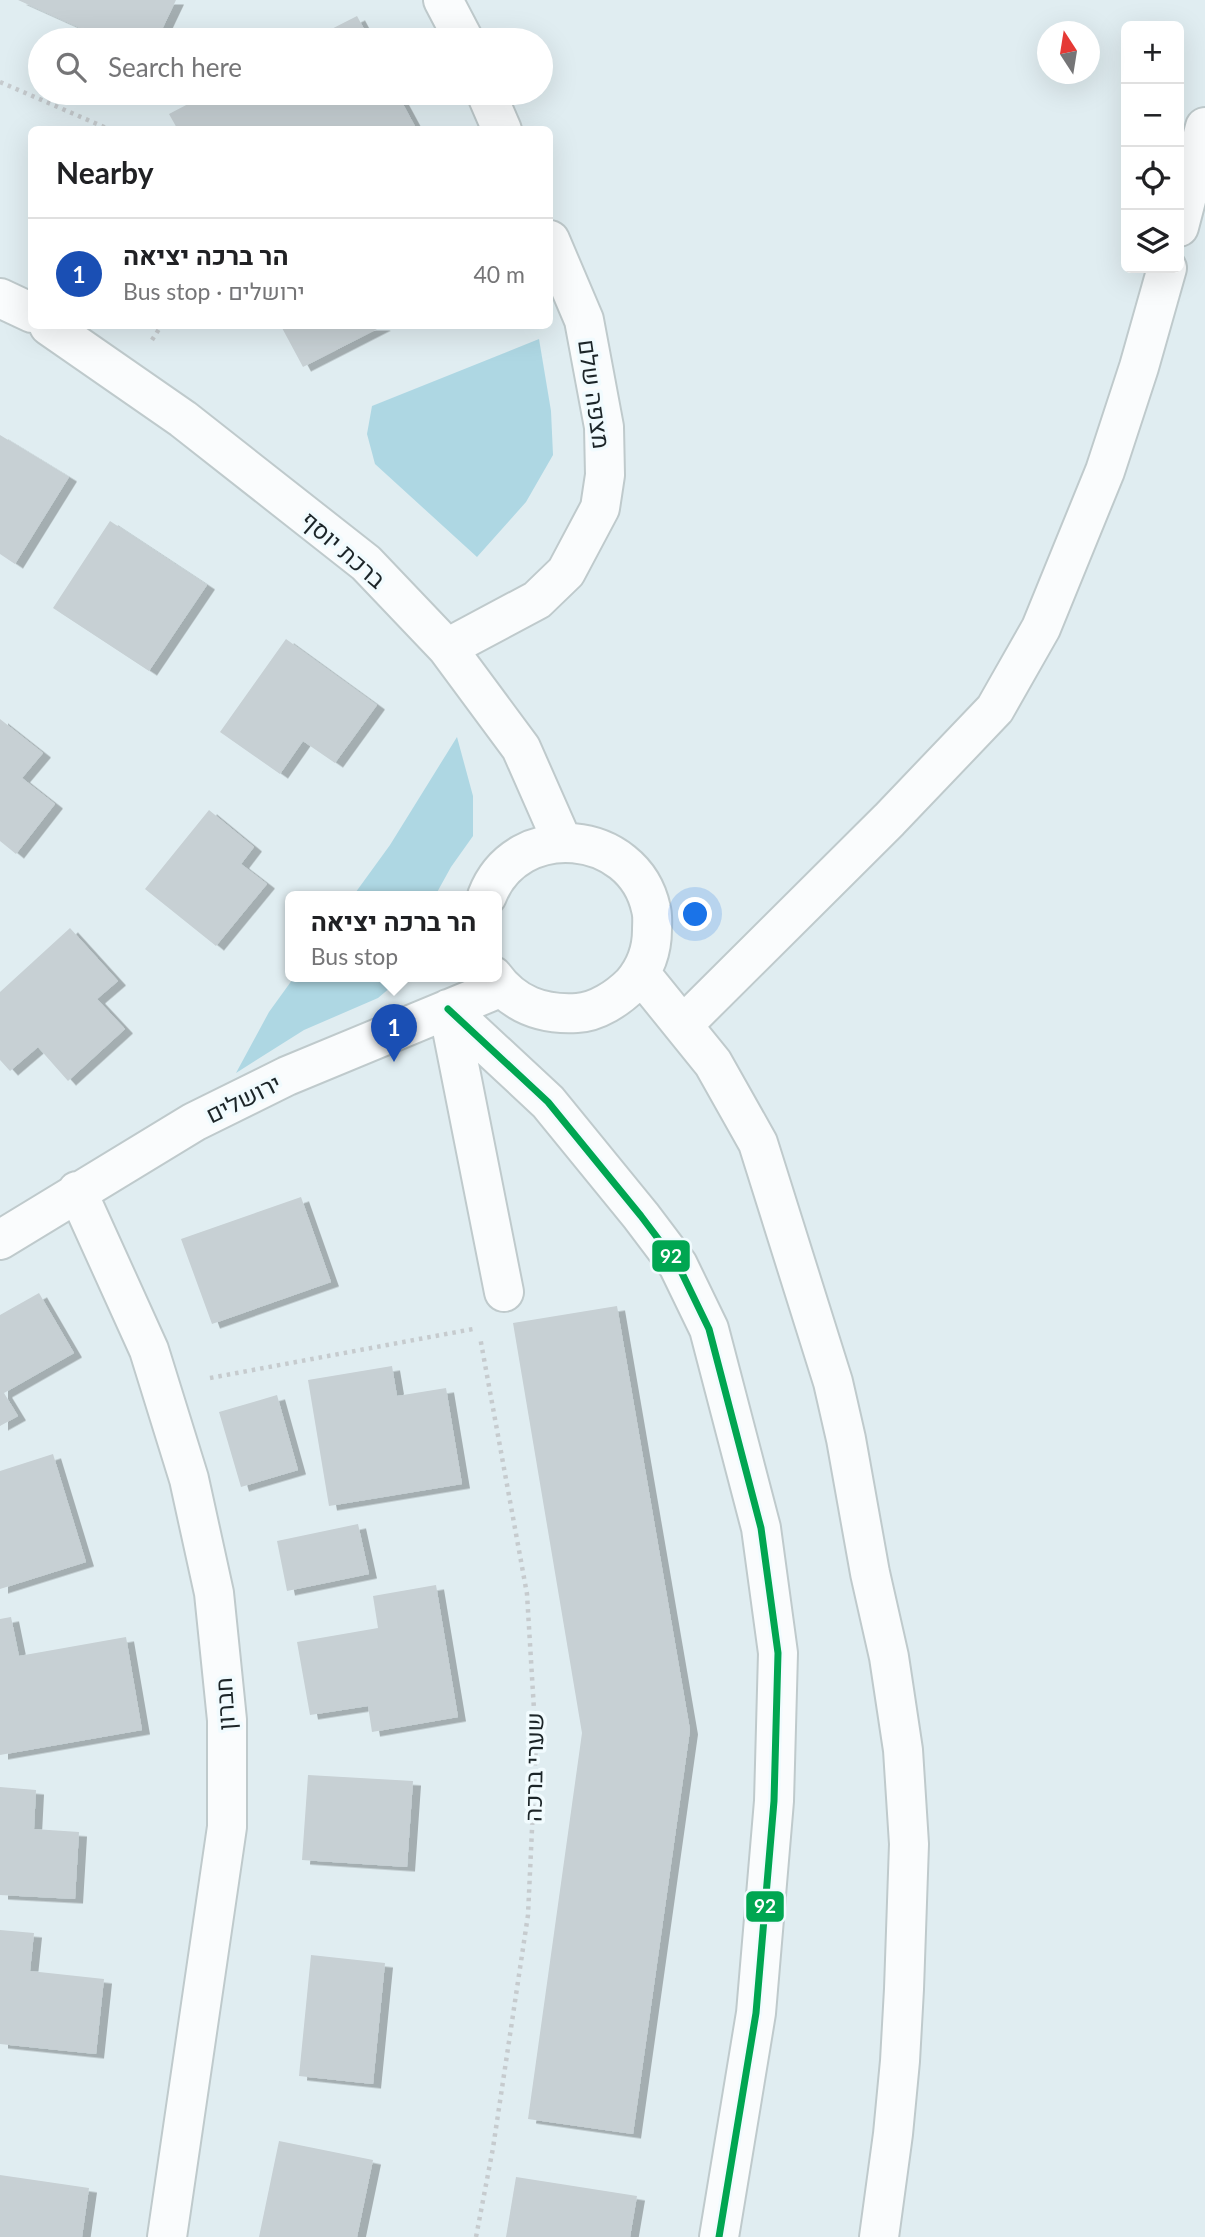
<!DOCTYPE html>
<meta charset="utf-8">
<style>
:root{--surface:#fff;--page:#f2f2f2;--text:#202124;--muted:#757577;--line:#e0e0e0;--accent:#2563eb}
body{margin:0;font-family:Lato,Heebo,sans-serif;background:var(--page);color:var(--text)}
.controls{position:absolute;right:21px;top:21px;display:grid;overflow:hidden;border-radius:10px;box-shadow:0 7px 28px #0002}
.controls button{width:63px;height:63px;display:grid;place-items:center;padding:0;border:0;border-bottom:2px solid var(--line);background:var(--surface);color:var(--text);font:35px sans-serif}
.compass{position:absolute;left:1037px;top:21px;width:63px;height:63px;border-radius:50%;background:var(--surface);box-shadow:0 7px 28px #0002;rotate:348deg}
.you{position:absolute;left:696px;top:915px;width:24px;height:24px;margin:-18px;border:5px solid #fff;border-radius:50%;background:#1a73e8;box-shadow:0 0 0 10px #1a73e833}
.badge{display:grid;place-items:center;width:46px;height:46px;border-radius:50%;background:var(--accent);color:#fff;font-size:23px;font-weight:700}
.pin{position:absolute;translate:-50% -58px;filter:drop-shadow(0 2px 4px #0008)}
.pin::after{content:'';position:absolute;top:37px;width:24px;height:21px;background:inherit;clip-path:polygon(0 0,100% 0,50% 100%)}
.popup{position:absolute;left:285px;top:891px;width:217px;height:91px;box-sizing:border-box;display:grid;place-content:center;border-radius:10px;background:var(--surface);filter:drop-shadow(0 2px 5px #0005);font-size:23px;white-space:nowrap;color:var(--muted)}
.popup b{font-size:26px;color:var(--text)}
.popup::after{content:'';position:absolute;left:50%;top:100%;margin-left:-14px;border:14px solid transparent;border-top-color:var(--surface)}
.list{margin:0;padding:0;list-style:none}
h2{display:flex;justify-content:space-between;align-items:center;height:91px;margin:0;padding:0 28px;font-size:30px}
h2 small{font-size:23px;font-weight:400;color:var(--muted)}
.list li{display:grid;grid-template-columns:46px 1fr auto;gap:21px;align-items:center;box-sizing:border-box;height:112px;padding:0 28px;border-top:2px solid var(--line)}
.list b{display:block;font-size:26px;white-space:nowrap}
.list p{margin:0;font-size:23px;white-space:nowrap;color:var(--muted)}
.list em{font-size:23px;font-style:normal;color:var(--muted)}
.icon{flex:none;width:38px;height:38px;fill:none;stroke:currentColor;stroke-width:2;stroke-linecap:round;stroke-linejoin:round}
.map{position:relative;flex:none;width:1205px;height:2237px;overflow:hidden}
.search{position:absolute;background:var(--surface);box-shadow:0 7px 28px #0002;left:28px;top:28px;width:525px;height:77px;display:flex;align-items:center;gap:18px;box-sizing:border-box;padding:0 24px;border-radius:38px;color:var(--muted);font-size:26px}
.panel{position:absolute;background:var(--surface);box-shadow:0 7px 28px #0002;left:28px;top:126px;width:525px;height:203px;border-radius:10px}
.map>svg:first-child{display:block}
.park{fill:#aed7e3}
.building{fill:#c7d0d4;filter:url(#shadow)}
.lines{fill:none;stroke-linecap:round;stroke-linejoin:round}
.minor-casing{stroke:#bfcacc;stroke-width:42}
.path{stroke:#c6cbce;stroke-width:4.5;stroke-dasharray:3.5 5;stroke-linecap:butt}
.minor{stroke:#fafcfd;stroke-width:38}
.bus-1-casing{stroke:#f1fbfe;stroke-width:12}
.bus-1{stroke:#00a651;stroke-width:7}
.labels{text-anchor:middle;dominant-baseline:central;stroke-width:7;stroke-linejoin:round;paint-order:stroke}
.street-label{font-size:24px;fill:#1c2528;stroke:#f1fbfe}
.line-badge{stroke:#f1fbfe;stroke-width:2.5}
.badge-label{font-size:19px;text-anchor:middle;font-weight:bold;fill:#fff}
</style>
<div class="map">
<svg width="1205" height="2237" viewBox="0 0 1205 2237">
<defs>
<filter id="shadow"><feDropShadow dx="8" dy="4.5" stdDeviation="0" flood-color="#0004"/></filter>
</defs>
<rect width="100%" height="100%" fill="#e0edf1"/>
<path class="park" d="M539,339L551,411L553,455L526,502L477,557L375,464L367,434L372,406Z
M457,737L473,796V836L451,867L435,896H353L390,845Z
M295,976H404L378,998L304,1030L236,1073L269,1012Z"/>
<path class="building" d="M18,0H176L157,40H107Z
M357,16L370,40H310Z
M209,93H397L417,130H178L169,114Z
M281,326H383L303,367Z
M0,435L69,477L15,564L0,554Z
M110,521L207,585L149,671L53,608Z
M286,639L377,705L335,763L303,741L280,774L220,732Z
M0,719L43,753L22,778L55,804L16,854L0,841Z
M209,810L254,847L241,864L267,884L216,946L145,889Z
M70,928L118,981L97,999L125,1029L68,1081L38,1047L10,1071L0,1060V992Z
M301,1197L331,1282L212,1324L181,1239Z
M39,1293L74,1353L4,1393L18,1416L0,1426V1315Z
M617,1306L690,1730L633,2134L528,2119L582,1733L513,1323Z
M392,1366L397,1396L446,1388L462,1484L329,1506L308,1380Z
M277,1395L298,1470L241,1487L219,1412Z
M53,1454L86,1562L0,1589V1471Z
M358,1524L369,1574L287,1591L277,1541Z
M436,1585L458,1717L372,1732L368,1706L310,1715L297,1642L378,1628L373,1596Z
M11,1617L19,1656L126,1637L142,1730L0,1755V1619Z
M308,1775L413,1781L407,1867L302,1860Z
M0,1787L36,1790L34,1829L79,1832L75,1899L0,1895Z
M0,1930L34,1933L30,1971L104,1979L96,2054L0,2044Z
M311,1955L385,1963L373,2084L299,2076Z
M279,2141L373,2160L357,2237H259Z
M0,2175L89,2188L82,2237H0Z
M516,2177L637,2196L630,2237H506Z"/>
<g class="lines">
<g class="minor-casing">
<path id="minor" d="M443,0L464,40
M486,93L502,130
M1179,227L1205,127
M0,298L32,313
M49,326L183,419L366,563L447,648L521,748L562,841
M447,648L537,600L566,572L600,508L605,475L604,427L584,320L550,240
M487,896C517,818 634,829 651,909C653,916 652,924 652,930C652,950 645,969 632,984C618,998 597,1012 577,1013C542,1015 514,1005 493,976
M641,974L713,1063L758,1143L833,1382L846,1439L870,1573L889,1657L903,1750L909,1844L904,1989L900,2061L893,2134L879,2237
M448,1009L548,1102L641,1216L678,1265L709,1329L761,1528L778,1653L774,1801L756,2013L719,2237
M448,1009L504,1292
M683,1025L889,820L995,709L1041,628L1105,471L1139,367L1167,268
M77,1191L149,1350L189,1479L214,1593L227,1720V1827L167,2237
M0,1240L194,1122L287,1076L502,987"/>
</g>
<path class="path" d="M0,82L111,130
M152,340L161,326
M210,1378L473,1329
M476,2237L493,2148L528,1915L536,1743L527,1594L480,1337"/>
<use href="#minor" class="minor"/>
<g class="bus-1-casing">
<path id="bus-1" d="M448,1009L548,1102L641,1216L678,1265L709,1329L761,1528L778,1653L774,1801L756,2013L719,2237"/>
</g>
<use href="#bus-1" class="bus-1"/>
</g>
<g class="labels">
<g class="street-label">
<text transform="translate(595 394) rotate(82)">מצפה שלם</text>
<text transform="translate(344 549) rotate(41)">ברכת יוסף</text>
<text transform="translate(243 1098) rotate(-26)">ירושלים</text>
<text transform="translate(224 1704) rotate(-94)">חברון</text>
<text transform="translate(533 1767) rotate(-89)">שערי ברכה</text>
</g>
</g>
<g class="line-badge">
<rect x="651" y="1239" width="40" height="34" rx="7" fill="#00a651"/>
<rect x="745" y="1890" width="40" height="33" rx="7" fill="#00a651"/>
</g>
<g class="badge-label">
<text x="671" y="1263">92</text>
<text x="765" y="1913">92</text>
</g>
</svg>
<div class="controls">
<button>+</button>
<button>−</button>
<button><svg class="icon" aria-label="locate" viewBox="0 0 24 24"><circle cx="12" cy="12" r="6"/><path d="M12 2v4M12 18v4M2 12h4M18 12h4"/></svg></button>
<button><svg class="icon" aria-label="layers" viewBox="0 0 24 24"><path d="M12 4l9 5-9 5-9-5zM3 14l9 5 9-5"/></svg></button>
</div>
<svg class="compass" viewBox="-18 -18 36 36"><path d="M0-13l5 13h-10z" fill="#e53935"/><path d="M0 13l5-13h-10z" fill="#757577"/></svg>
<div class="you"></div>
<div class="pin badge" style="left:394px;top:1062px;background:#1a4fb4">1</div>
<div class="popup"><b>הר ברכה יציאה</b>Bus stop</div>
<div class="search"><svg class="icon" aria-label="search" viewBox="0 0 24 24"><circle cx="10" cy="10" r="6"/><path d="M15 15l6 6"/></svg>Search here</div>
<section class="panel">
<h2>Nearby<small></small></h2>
<ul class="list">
<li><span class="badge" style="background:#1a4fb4">1</span><div><b>הר ברכה יציאה</b><p>Bus stop · ירושלים</p></div><em>40 m</em></li>
</ul>
</section>
</div>
